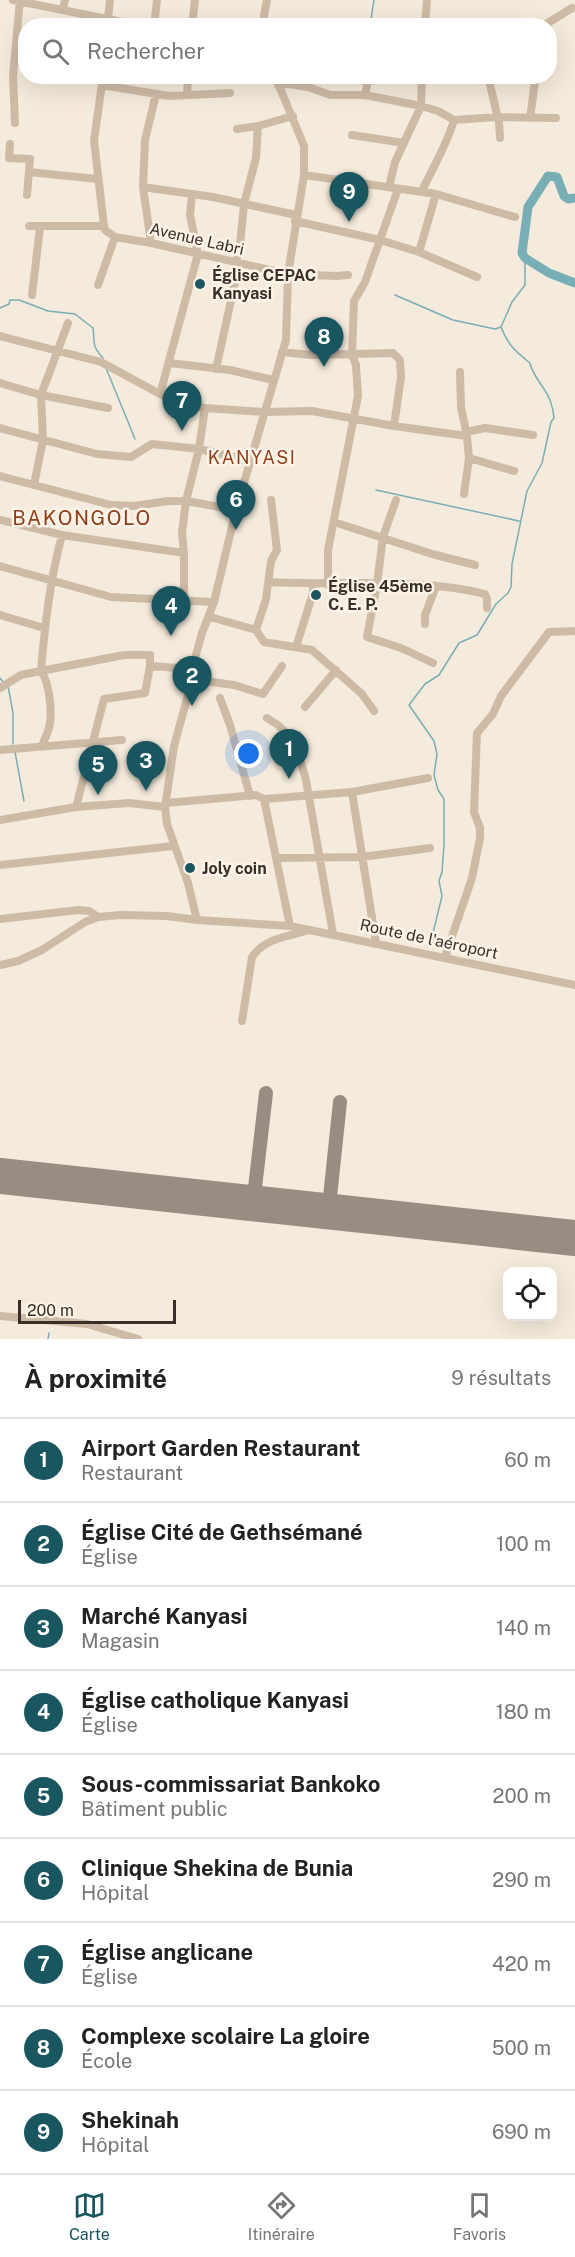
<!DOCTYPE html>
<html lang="fr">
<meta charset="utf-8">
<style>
:root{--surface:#fff;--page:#f6f6f6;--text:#222;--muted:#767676;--line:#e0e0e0;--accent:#195660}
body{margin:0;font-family:"Public Sans",sans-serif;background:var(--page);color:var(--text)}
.controls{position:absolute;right:18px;bottom:18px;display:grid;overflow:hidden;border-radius:12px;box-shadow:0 6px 24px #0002}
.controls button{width:54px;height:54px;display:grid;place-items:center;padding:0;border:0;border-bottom:2px solid var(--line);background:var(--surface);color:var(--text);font:30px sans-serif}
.scale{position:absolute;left:18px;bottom:15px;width:158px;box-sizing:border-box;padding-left:6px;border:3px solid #3a2f28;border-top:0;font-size:16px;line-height:21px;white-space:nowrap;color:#3a2f28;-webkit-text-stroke:4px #fcf4e9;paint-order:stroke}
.you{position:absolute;left:249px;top:754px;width:21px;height:21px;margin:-15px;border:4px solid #fff;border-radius:50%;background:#1a73e8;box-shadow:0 0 0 9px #1a73e833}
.badge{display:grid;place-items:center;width:39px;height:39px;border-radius:50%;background:var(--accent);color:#fff;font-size:20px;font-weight:700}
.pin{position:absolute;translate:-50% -50px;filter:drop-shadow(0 2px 3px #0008)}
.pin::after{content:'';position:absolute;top:32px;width:21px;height:18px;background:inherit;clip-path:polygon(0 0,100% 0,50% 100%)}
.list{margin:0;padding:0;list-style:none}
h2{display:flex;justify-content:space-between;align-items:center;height:78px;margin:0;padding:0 24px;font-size:26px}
h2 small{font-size:20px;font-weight:400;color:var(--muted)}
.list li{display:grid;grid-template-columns:39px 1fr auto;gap:18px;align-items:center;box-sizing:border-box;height:84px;padding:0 24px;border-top:2px solid var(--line)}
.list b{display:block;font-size:22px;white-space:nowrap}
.list p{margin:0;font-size:20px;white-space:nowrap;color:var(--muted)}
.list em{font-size:20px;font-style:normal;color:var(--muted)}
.icon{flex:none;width:33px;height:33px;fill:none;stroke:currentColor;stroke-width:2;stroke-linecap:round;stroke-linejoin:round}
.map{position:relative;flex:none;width:575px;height:1339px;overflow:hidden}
.search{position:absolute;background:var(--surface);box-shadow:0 6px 24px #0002;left:18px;right:18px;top:18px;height:66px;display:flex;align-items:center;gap:15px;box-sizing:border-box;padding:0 21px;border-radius:24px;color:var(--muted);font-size:22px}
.sheet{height:834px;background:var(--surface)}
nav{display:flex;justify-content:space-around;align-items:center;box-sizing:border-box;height:84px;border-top:2px solid var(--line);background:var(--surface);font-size:16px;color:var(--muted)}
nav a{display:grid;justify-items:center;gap:3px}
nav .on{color:var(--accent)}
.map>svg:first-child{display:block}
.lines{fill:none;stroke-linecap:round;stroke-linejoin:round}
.stream{stroke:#78aeb5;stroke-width:1.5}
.river{stroke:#78aeb5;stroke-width:9}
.taxiway{stroke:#988d82;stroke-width:14}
.runway{stroke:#988d82;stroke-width:36}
.minor{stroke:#cebba6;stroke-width:8}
.poi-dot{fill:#195660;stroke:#fcf4e9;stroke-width:2}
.labels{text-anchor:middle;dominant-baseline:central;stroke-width:5;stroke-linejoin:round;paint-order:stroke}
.street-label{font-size:16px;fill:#3a2f28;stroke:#fcf4e9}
.poi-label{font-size:16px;font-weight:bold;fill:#3a2f28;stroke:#fcf4e9;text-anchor:start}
.neighbourhood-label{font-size:18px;letter-spacing:1.5px;fill:#913e18;stroke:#fcf4e9}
.quarter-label{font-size:20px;letter-spacing:1.5px;fill:#913e18;stroke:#fcf4e9}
</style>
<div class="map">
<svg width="575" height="1339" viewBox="0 0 575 1339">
<rect width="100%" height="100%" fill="#f5ebdc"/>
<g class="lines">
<path class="stream" d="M371,19L374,0
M395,295L453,320L495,329L501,327
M0,308L9,304L10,300H19L48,311L75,314L93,328C95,342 91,345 103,358
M106,368L135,439
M376,490L519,521
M0,678L4,683
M8,686L13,713V744
M15,752L24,801
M431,941L442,896L439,881L442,872L444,845V799L438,790L434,775L437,754L434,741L409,705L425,684L439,675L459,643L477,635L496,604L508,593L511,587L512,564L527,491L542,463L551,422L554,418C553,408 550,397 544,389C539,381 532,373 530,363C515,351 508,345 501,327L512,302L525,285V258
M48,1339L49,1333"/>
<path class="river" d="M575,198L568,199L564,196L557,177L548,176L528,207L522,253L525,258L549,273L575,283"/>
<path class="taxiway" d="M255,1188L258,1198L264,1204
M243,1202L249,1198L255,1188L266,1093
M339,1212L333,1205L330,1197L340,1102"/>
<path class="runway" d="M0,1176L575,1238"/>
<path class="minor" d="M13,0L142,26
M63,9L65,0
M108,18L110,0
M154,26L157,0
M192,26L195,0
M262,26L267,0
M425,26L427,0
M543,26L572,8
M103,76L94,141L104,226
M488,76L499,123L500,138
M102,85L169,96L230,93
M278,85L290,84L308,87L330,95H365L421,106L438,111L454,120L497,117L556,118
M187,95L188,76
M365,95L369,76
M530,118L535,82
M15,123L13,76L20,0
M237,129L258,126L293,116
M352,135L404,143
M10,144L9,158L30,159L27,195
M29,172L97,179
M304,175L436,194L515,217
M143,187L213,197L296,215
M389,187L395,162L421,106L422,76
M422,191C433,167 447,145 454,120
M295,221L380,240L419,252L477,277
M29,226H104
M104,226L105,230L115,237L151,243L288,274L336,276L348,275
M151,243L143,187L145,140L156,94
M419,252L436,194
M236,263L240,245L244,204L256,158L258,126
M98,285L115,237
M32,295L40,227
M0,336L101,362L160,394L183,404L205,408L264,412L312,411L394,426L467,436
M282,352L311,355L393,353L400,360L401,377L394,426
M169,363L230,370L273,380
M216,369L239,264
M460,372L461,407L467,436L469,458L464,494
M0,383L41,395L108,408
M160,394L198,254L190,215L192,194
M0,428L97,454L131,457L152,444L199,449L250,461
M466,432L485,428L533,435
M469,458L514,471
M0,476L111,505L134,506L168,501H186L236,510
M34,485L43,440L41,395L68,323
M396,500L383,537L377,584L367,637L401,648L433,663
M0,520L62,535L184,553
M334,522L432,554L475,565
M0,566L111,597L214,602
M269,582C338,586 419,577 485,594L487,599V608
M328,585V550L358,396L356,365L352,355L354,301L365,282L398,189
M184,600V553L182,533L186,501L199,449L205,408
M0,615L44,628
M210,617L256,630L264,642L312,650L362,694L374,711
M425,624V615L436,586
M256,630L266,599L271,561L277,550L271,500
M296,647L313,593V585
M190,679L234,685L263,694L282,666
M0,688L21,675L41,671L124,655H150V666L192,669
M220,698L230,725L250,796
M305,707L336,670
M267,718L278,725L290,737L297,749L306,780L333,934
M42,746C45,738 49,731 50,723C52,709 49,682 41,671C45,624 50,580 62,535
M0,750L122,740
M352,792L376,943
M264,799L352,792L428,778
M166,803L256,795L264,799L290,926
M76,807L104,699L145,693L150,666
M0,820L76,807L129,803L165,807
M277,858L362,857L430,848
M0,865L173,846
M0,919L78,910L89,911L98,917
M197,920L188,883L167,824L165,807L174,746L188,695L192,669L202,633L214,602L236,510L286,340L288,274L304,175V146L275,76
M445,957L472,878L480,838V828L474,812L477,733L493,714L501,696L549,632L575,631
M0,965L18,961L42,950L85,922L98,917L120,915L167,916L197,920L290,926L575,985
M242,1021L252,957C266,937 286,938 308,930
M0,1316L87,1324L138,1339"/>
</g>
<g class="poi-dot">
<circle cx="200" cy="284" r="6"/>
<circle cx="316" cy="595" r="6"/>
<circle cx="190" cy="868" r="6"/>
</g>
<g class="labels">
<g class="street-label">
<text transform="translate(197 239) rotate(13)">Avenue Labri</text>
<text transform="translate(429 939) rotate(12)">Route de l'aéroport</text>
</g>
<g class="poi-label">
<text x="212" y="275">Église CEPAC<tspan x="212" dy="18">Kanyasi</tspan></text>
<text x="328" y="586">Église 45ème<tspan x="328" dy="18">C. E. P.</tspan></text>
<text x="202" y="868">Joly coin</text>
</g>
<g class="neighbourhood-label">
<text x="252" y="457">KANYASI</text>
</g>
<g class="quarter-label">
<text x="82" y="518">BAKONGOLO</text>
</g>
</g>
</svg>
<div class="controls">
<button><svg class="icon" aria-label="locate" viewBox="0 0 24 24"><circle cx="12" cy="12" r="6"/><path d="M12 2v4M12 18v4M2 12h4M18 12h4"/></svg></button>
</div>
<div class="scale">200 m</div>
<div class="you"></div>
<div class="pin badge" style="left:289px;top:779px">1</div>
<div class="pin badge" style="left:192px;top:706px">2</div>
<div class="pin badge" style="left:146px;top:791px">3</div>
<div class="pin badge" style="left:171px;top:636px">4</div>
<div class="pin badge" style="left:98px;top:795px">5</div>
<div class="pin badge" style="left:236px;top:530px">6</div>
<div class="pin badge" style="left:182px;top:431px">7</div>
<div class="pin badge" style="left:324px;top:367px">8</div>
<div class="pin badge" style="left:349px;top:222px">9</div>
<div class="search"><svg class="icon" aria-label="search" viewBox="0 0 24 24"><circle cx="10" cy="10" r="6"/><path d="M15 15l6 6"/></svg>Rechercher</div>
</div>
<section class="sheet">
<h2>À proximité<small>9 résultats</small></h2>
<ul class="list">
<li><span class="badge">1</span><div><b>Airport Garden Restaurant</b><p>Restaurant</p></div><em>60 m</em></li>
<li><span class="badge">2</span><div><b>Église Cité de Gethsémané</b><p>Église</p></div><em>100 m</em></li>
<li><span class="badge">3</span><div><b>Marché Kanyasi</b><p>Magasin</p></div><em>140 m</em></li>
<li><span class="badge">4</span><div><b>Église catholique Kanyasi</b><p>Église</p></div><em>180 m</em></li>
<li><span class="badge">5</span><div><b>Sous-commissariat Bankoko</b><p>Bâtiment public</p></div><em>200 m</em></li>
<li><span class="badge">6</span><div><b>Clinique Shekina de Bunia</b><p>Hôpital</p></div><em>290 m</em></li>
<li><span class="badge">7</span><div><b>Église anglicane</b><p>Église</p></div><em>420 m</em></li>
<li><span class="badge">8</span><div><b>Complexe scolaire La gloire</b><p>École</p></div><em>500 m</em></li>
<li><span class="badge">9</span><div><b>Shekinah</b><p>Hôpital</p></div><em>690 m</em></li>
</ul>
</section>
<nav>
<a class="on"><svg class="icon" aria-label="map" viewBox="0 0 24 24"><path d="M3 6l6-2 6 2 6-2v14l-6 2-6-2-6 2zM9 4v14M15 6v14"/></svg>Carte</a>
<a><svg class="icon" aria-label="directions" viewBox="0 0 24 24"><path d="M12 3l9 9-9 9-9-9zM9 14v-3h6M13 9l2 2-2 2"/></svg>Itinéraire</a>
<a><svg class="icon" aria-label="saved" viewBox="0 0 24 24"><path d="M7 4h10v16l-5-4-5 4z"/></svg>Favoris</a>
</nav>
